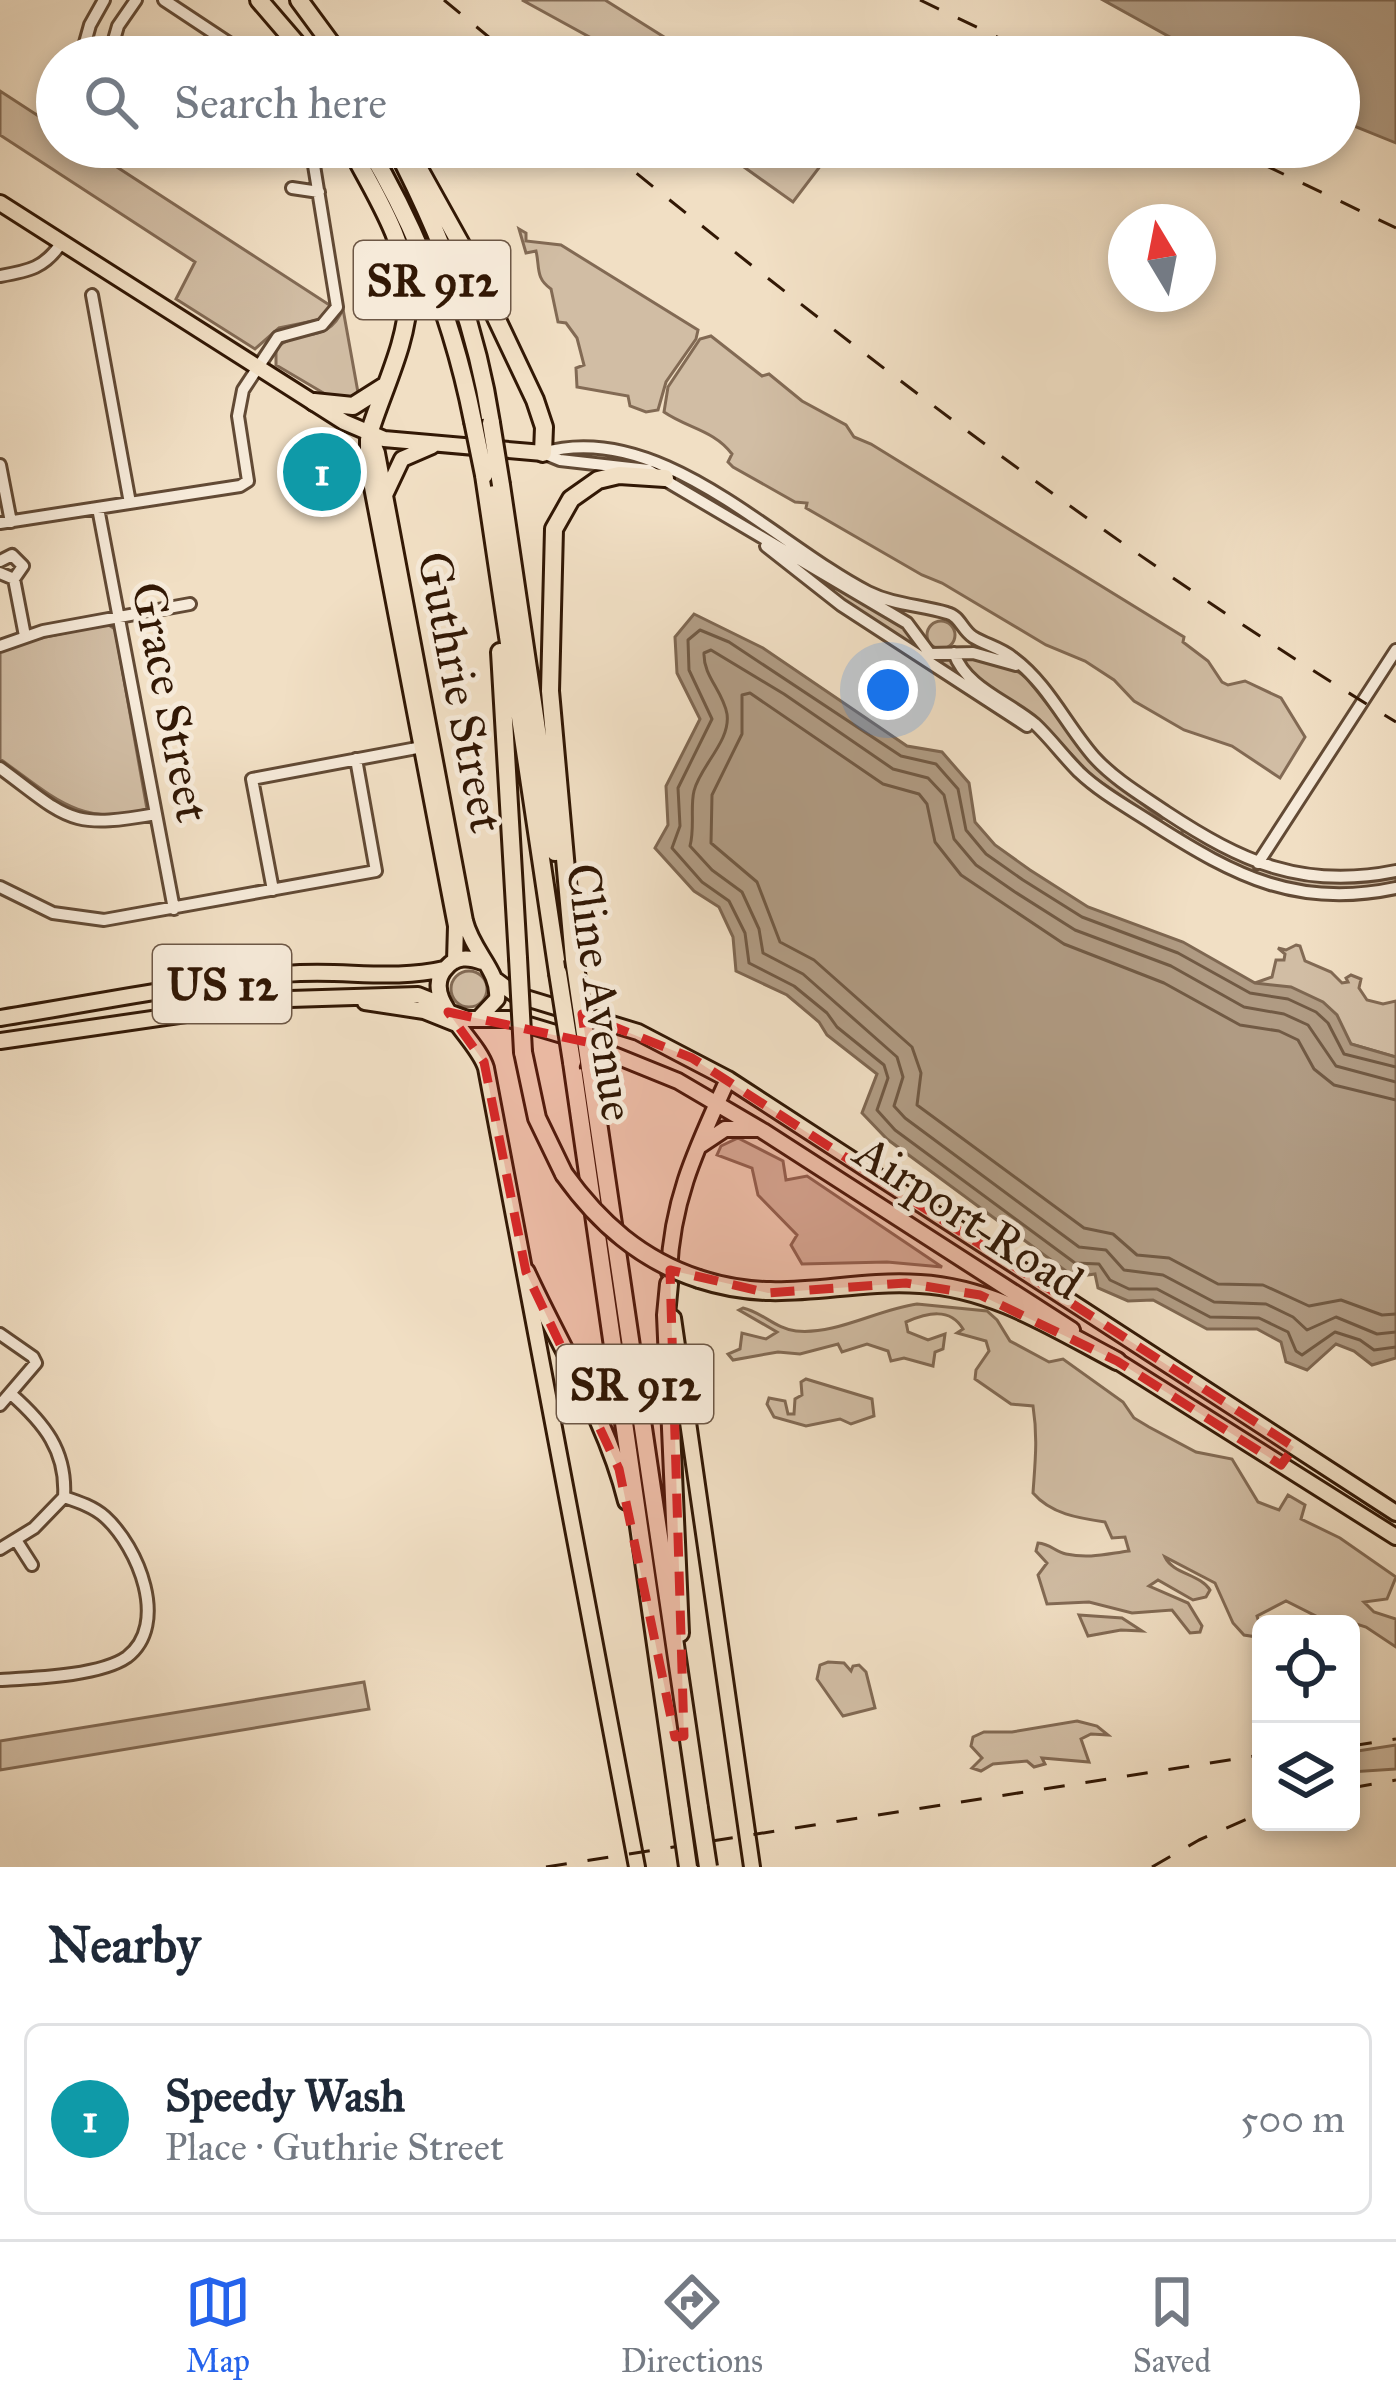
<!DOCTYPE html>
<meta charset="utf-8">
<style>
:root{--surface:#fff;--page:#f2f2f3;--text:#1f2937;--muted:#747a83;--line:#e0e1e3;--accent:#2563eb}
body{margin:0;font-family:"IM FELL Great Primer",serif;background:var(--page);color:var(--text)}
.controls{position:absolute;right:36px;bottom:36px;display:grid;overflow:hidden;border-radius:18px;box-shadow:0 6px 18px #0003}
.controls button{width:108px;height:108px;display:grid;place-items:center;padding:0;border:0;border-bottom:3px solid var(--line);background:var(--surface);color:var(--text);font:60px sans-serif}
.compass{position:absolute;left:1108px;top:204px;width:108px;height:108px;border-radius:50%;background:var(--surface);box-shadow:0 6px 18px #0003;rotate:350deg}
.you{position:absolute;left:888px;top:690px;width:42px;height:42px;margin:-30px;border:9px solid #fff;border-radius:50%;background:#1a73e8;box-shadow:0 0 0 18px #1a73e833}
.badge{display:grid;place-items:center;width:78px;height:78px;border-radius:50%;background:var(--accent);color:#fff;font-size:39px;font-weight:700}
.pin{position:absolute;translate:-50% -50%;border:6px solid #fff;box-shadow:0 3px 12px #0006}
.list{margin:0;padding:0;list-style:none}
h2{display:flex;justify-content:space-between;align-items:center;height:156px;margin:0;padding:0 48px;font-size:51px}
h2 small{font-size:39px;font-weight:400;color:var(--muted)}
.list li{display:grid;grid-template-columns:78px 1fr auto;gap:36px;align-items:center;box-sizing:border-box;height:192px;margin:0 24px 24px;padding:0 24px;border:3px solid var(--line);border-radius:18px}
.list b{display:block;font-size:45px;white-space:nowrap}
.list p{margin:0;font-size:39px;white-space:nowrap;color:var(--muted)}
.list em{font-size:39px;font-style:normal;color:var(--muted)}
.icon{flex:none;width:66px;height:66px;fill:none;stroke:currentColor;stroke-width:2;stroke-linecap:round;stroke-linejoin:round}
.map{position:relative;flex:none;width:1396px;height:1867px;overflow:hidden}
.search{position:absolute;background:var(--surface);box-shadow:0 6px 18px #0003;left:36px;right:36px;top:36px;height:132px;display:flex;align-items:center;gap:30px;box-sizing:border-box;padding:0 42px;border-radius:66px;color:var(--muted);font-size:45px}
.sheet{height:372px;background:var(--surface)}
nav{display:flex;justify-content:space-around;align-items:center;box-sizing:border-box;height:168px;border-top:3px solid var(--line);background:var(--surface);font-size:33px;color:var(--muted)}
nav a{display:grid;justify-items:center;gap:6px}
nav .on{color:var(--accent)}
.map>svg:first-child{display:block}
.green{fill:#d1bda4;stroke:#826a54;stroke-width:3}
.water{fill:#b09b83;stroke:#7e6751;stroke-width:3}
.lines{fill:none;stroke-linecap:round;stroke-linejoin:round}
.shore{stroke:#715a44;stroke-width:3}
.minor-casing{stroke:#624a35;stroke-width:16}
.major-casing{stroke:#321805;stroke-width:20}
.highway-casing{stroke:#321805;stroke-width:22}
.minor{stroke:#f6ead9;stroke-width:10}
.major{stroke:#f1dfc4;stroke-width:14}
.highway{stroke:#f1dfc4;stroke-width:16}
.rail{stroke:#321805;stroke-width:3;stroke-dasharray:21 21;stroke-linecap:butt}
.highway-bridge-casing{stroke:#321805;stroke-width:22;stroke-linecap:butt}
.highway-bridge{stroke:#f1dfc4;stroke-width:16}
.marked{fill:#d62828;fill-opacity:0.2;stroke:#d62828;stroke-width:9;stroke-dasharray:24 15;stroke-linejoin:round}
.labels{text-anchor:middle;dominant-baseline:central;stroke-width:10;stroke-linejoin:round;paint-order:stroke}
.shield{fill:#f6ead9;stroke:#6d5745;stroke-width:3}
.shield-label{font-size:45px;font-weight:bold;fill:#321805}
.street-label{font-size:48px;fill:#321805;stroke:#f6ead9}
</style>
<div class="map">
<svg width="1396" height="1867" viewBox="0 0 1396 1867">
<rect width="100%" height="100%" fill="#f1dfc4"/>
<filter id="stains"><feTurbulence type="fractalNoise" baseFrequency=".00167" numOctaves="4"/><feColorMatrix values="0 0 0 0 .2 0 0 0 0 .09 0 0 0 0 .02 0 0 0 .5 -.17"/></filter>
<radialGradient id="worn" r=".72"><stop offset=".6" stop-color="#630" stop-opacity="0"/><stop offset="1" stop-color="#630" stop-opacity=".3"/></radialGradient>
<path class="green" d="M522,0H605L696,57H626Z
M0,91L57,128V147H86L331,306L318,320L279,328L255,349L176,299L195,262L0,135Z
M716,147H748L758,159L768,151L777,152L775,147L834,148L793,202Z
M519,229L526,233V241L561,245L698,330L696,339L666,382L658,410L646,412L630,406L628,396L577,387L576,368L584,365L577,338L566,323L558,322L551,289C535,278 540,267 536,251L526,253Z
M343,309L359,398L337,401L276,365V348C300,327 328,345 343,309Z
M711,336L762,376L769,374L802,401L846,425L854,437L871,444L1184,637L1183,642L1208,661L1222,682L1228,685L1245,681L1281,698L1305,737L1280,778L1232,746L1184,730L1134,701L1114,680L1085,661L1046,645L942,583L922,575L806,508L807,503L795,502L733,467L728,462L732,454C714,430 687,428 664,412L668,387L700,339Z
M778,550L902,624L926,656L939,661L953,658L959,679L847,606Z
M927 635a14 14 0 1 1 28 0a14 14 0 1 1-28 0Z
M107,624L115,629L147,809C81,829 51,795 0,759V652L36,639Z
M963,657C986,657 1007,664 1026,677L1098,769L1161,819L1157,820L1092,776L1051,733L971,676Z
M1187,831C1252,874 1318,890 1396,876V883C1317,901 1249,877 1182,836V831Z
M1296,945L1300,946L1305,961L1331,972L1342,983L1348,982L1346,978L1351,975L1361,979L1359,988L1367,1000L1383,1004L1396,1001V1057L1351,1044L1255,983L1272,977L1276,960H1284L1285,954L1278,948L1286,950Z
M451 989a18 18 0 1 1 36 0a18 18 0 1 1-36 0Z
M738,1138L783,1161L786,1180L807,1176L942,1267L887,1262L802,1264L791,1245L797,1235L758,1195L752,1168L717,1155L721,1146Z
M917,1304L987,1311L997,1320L1010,1341L1049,1362L1063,1359L1123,1402L1134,1418L1149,1427L1196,1452L1232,1459L1258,1502L1279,1510L1288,1495L1305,1505L1301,1519L1340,1538L1396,1577L1387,1599L1364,1602L1374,1612L1396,1619V1647L1366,1627L1341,1619L1318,1617L1286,1601L1257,1616L1261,1630L1257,1637L1244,1635L1233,1623L1215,1583L1165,1557C1173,1574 1200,1574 1210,1590L1206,1597L1193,1600L1158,1580L1149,1586L1188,1603L1202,1626L1200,1632L1190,1633L1172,1610L1132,1613L1089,1602L1047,1604L1038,1575L1047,1563L1036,1551L1038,1543C1051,1544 1055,1552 1066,1554C1089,1559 1106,1554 1129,1551L1125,1537L1112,1538L1105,1522C1078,1518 1051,1514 1033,1493C1035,1463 1038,1438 1033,1406L1011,1404L975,1379L976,1370L989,1351L986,1341L957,1333L963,1329C950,1307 927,1313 906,1322L908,1332L928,1340L945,1334L943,1349L935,1352L933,1366L904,1358L891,1361L888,1351L867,1344L842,1352L838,1344L800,1354L778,1352L733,1360L728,1354L740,1349L742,1333L766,1339L777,1332L739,1310L743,1308C762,1312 776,1329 796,1331C836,1335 876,1310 917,1304Z
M806,1379L872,1399L874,1416L851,1424L840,1419L806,1426L774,1417L767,1404L769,1398L785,1401L788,1414H794L795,1399L802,1395L801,1382Z
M1079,1615L1122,1618L1142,1631L1121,1630L1088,1636Z
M828,1662L844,1663L851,1671L853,1666L859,1665L866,1672L875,1708L843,1716L817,1679L820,1665Z
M364,1682L369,1709L0,1770V1741Z
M1077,1721L1097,1726L1108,1735L1091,1734L1081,1739L1089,1762L1042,1758L1045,1764L1034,1767L1027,1761L993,1764L981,1771L972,1768L982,1758L971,1746L973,1737L984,1732H1012Z
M1396,1745V1769L1351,1772V1752Z"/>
<path class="water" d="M1103,0H1396V143L1339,120V57H1206Z
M694,614L763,648L907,746L942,752L969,783L975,822L995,845L1030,870L1088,907L1183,942L1255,983L1291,987L1323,1002L1337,1015L1351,1044L1396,1057V1358L1372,1365L1354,1351L1336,1344L1307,1370L1286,1362L1281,1342L1257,1329H1207L1153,1300L1128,1301L1098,1288L1095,1274L1074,1277L887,1139L862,1113L877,1074L827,1035L819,1022L787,995L736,971L733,937L719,907L694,891L655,848L668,825L666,786L700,719L677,673L675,637Z"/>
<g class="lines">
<path class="shore" d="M1396,1067L1344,1054L1328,1023L1316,1012L1288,999L1250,993L1178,953L1082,917L1023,880L986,854L966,830L958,789L936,764L901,756L729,642L700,630L688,640L689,670L712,719L678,788L680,826L672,848L702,882L729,901L745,933L749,963L794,986L827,1013L837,1027L884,1065L888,1078L877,1110L895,1130L1075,1263L1099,1264L1110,1280L1129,1289H1157L1210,1317L1259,1318L1288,1332L1296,1351L1302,1355L1335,1332L1360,1340L1374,1350L1396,1347
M1396,1082L1336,1066L1308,1025L1284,1014L1244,1007L1171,966L1075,930L1015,892L976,865L954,839L944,795L928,778L893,769L784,694L711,650L704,653C703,676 723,691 727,714C731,741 700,766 694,791C690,807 695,828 690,846L712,870L742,892L759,929L763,953L803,974L897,1057L903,1077L894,1106L905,1118L1079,1247L1106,1250L1124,1270L1163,1275L1214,1302L1266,1304L1293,1317L1307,1330L1336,1317L1377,1334L1396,1332
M1396,1100L1334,1085L1314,1069L1298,1040L1279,1031L1240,1025L1164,983L1064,944L961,875L935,842L927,804L919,794L883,784L750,693L742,695V734L712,795L711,843L757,882L780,942L814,960L912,1047L921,1073L917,1105L1084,1228L1113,1234L1137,1255L1169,1258L1218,1284L1263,1285L1309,1306L1341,1300L1382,1315L1396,1314"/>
<g class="minor-casing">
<path id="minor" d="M164,0L250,57
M81,57L90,25L104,0
M109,57L118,26L136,0
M292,188L319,192
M0,276C29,271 45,268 62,242
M92,295L130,503
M543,453C659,419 773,543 868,592C894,605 921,605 947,613C960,616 962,630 973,637C986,645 1001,648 1013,658C1048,684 1066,725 1094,757C1114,779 1141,795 1166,812C1242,862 1303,890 1396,871
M543,453L560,460L648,470L907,623L930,654L973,653L1016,665
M0,465L11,522
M98,508L174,909
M0,523L240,486L248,481L238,416L243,390L278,337L322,325L337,307L311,147
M766,546L841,605L1027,726
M0,561L12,555L23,566L14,579L0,573
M14,579L25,636
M0,646L43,631L190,604
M954,653C966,688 1008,701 1035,724C1051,739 1064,757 1079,772C1101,793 1129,808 1155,825C1235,876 1298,909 1396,888
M0,768C68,818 68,830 156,814
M1258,863L1396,650
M0,887L53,913L104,920L376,871L356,759
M273,890L252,779L422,747
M0,1334L33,1357L36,1363L0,1405
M11,1394C44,1423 67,1451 64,1497
M16,1540L32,1565
M0,1549L34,1528L64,1497
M0,1680C33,1678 100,1676 127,1657C170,1624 138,1547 105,1517C94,1507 79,1502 64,1497"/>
</g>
<g class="major-casing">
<path id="major" d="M0,203L344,422L384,439L543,453
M369,434L377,453L465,921C473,953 500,971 497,999L481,1016
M368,439V466L456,926L455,961
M385,495L402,459L432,446
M482,962C469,957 456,956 446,968C418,997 477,1037 486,1068L637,1867
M497,981L516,995L638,1032L728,1079L1396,1513
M365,1002L424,1011L454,1023
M448,1012L467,1019H509L572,1038L678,1081L763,1131L1072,1330
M0,1018C95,1003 191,983 286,974C340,969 393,981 444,969
M0,1041L290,999L418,995L443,1005
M701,1145L725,1129H757
M669,1272C672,1197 698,1146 728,1079
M673,1318L752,1867
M1109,1356L1396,1537"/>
</g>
<g class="highway-casing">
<path id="highway" d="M259,0L308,57
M299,0L341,57
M350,147C373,191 409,245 408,297C408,342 382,391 369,434
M368,147C418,231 454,325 473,421
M402,147L414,160L463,248L535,400L544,427L543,453
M404,164C446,248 477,330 491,423
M314,402L353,406L383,387
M484,475L558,973
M501,485L555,852
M500,652L518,958
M574,959L550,691L554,529L571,499L598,480L619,475L665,478
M523,1052L537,1118L564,1174
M572,1062L680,1811
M590,1068L699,1808
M526,1272C560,1347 607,1420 627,1501
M699,1279C781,1306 840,1279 920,1284C993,1288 1054,1328 1117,1361
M669,1284L666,1315L680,1633"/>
</g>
<use href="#minor" class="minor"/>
<use href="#major" class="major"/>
<use href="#highway" class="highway"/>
<path class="rail" d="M444,0L513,57
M920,0L1039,57
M604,147C858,353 1116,552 1396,722
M1227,147L1396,228
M1351,1746L1396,1739
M1351,1788L1396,1780
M546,1867L1261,1755
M1152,1867L1199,1840L1261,1813"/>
<g class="highway-bridge-casing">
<path id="highway-bridge" d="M473,421L484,475
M491,423L501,485
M518,958L523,1052
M574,959L590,1068
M558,973L572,1062
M564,1174C599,1223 641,1260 699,1279
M699,1808L708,1867
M680,1811L688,1867"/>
</g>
<use href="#highway-bridge" class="highway-bridge"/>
</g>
<path class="marked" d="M448,1012L586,1042L582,1014L692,1058L1294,1447L1281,1465L1117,1361L980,1295L906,1283L768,1293L670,1270L684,1736L675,1737L619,1469L526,1272L484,1062Z"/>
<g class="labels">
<g class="shield">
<rect x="354" y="241" width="156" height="78" rx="9"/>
<rect x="153" y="945" width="138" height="78" rx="9"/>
<rect x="557" y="1345" width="156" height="78" rx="9"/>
</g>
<g class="shield-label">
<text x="432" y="280">SR 912</text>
<text x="222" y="984">US 12</text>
<text x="635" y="1384">SR 912</text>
</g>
<g class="street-label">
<text transform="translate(461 692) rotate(79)">Guthrie Street</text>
<text transform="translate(171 702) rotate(79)">Grace Street</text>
<text transform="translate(601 992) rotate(82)">Cline Avenue</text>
<text transform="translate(969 1217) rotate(33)">Airport Road</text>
</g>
</g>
<rect width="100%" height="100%" filter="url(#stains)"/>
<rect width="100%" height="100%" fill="url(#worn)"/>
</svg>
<div class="controls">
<button><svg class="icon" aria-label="locate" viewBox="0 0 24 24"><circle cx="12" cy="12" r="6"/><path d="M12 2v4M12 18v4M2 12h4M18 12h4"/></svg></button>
<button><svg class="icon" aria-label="layers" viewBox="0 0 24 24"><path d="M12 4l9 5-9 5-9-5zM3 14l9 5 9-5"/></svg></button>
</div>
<svg class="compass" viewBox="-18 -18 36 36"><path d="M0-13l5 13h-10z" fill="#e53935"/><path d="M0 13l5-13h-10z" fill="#747a83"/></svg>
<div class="you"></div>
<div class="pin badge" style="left:322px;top:472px;background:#0f9aa8">1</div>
<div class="search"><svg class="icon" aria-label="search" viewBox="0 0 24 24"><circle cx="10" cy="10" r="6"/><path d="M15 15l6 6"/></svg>Search here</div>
</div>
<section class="sheet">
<h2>Nearby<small></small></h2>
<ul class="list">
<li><span class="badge" style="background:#0f9aa8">1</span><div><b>Speedy Wash</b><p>Place · Guthrie Street</p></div><em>500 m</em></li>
</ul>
</section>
<nav>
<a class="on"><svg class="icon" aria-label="map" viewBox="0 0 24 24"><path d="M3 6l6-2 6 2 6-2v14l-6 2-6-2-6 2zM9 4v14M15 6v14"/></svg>Map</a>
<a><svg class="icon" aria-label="directions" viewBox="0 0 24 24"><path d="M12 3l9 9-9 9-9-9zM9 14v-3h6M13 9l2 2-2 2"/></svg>Directions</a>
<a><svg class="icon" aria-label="saved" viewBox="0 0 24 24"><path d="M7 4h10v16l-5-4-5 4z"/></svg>Saved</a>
</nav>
